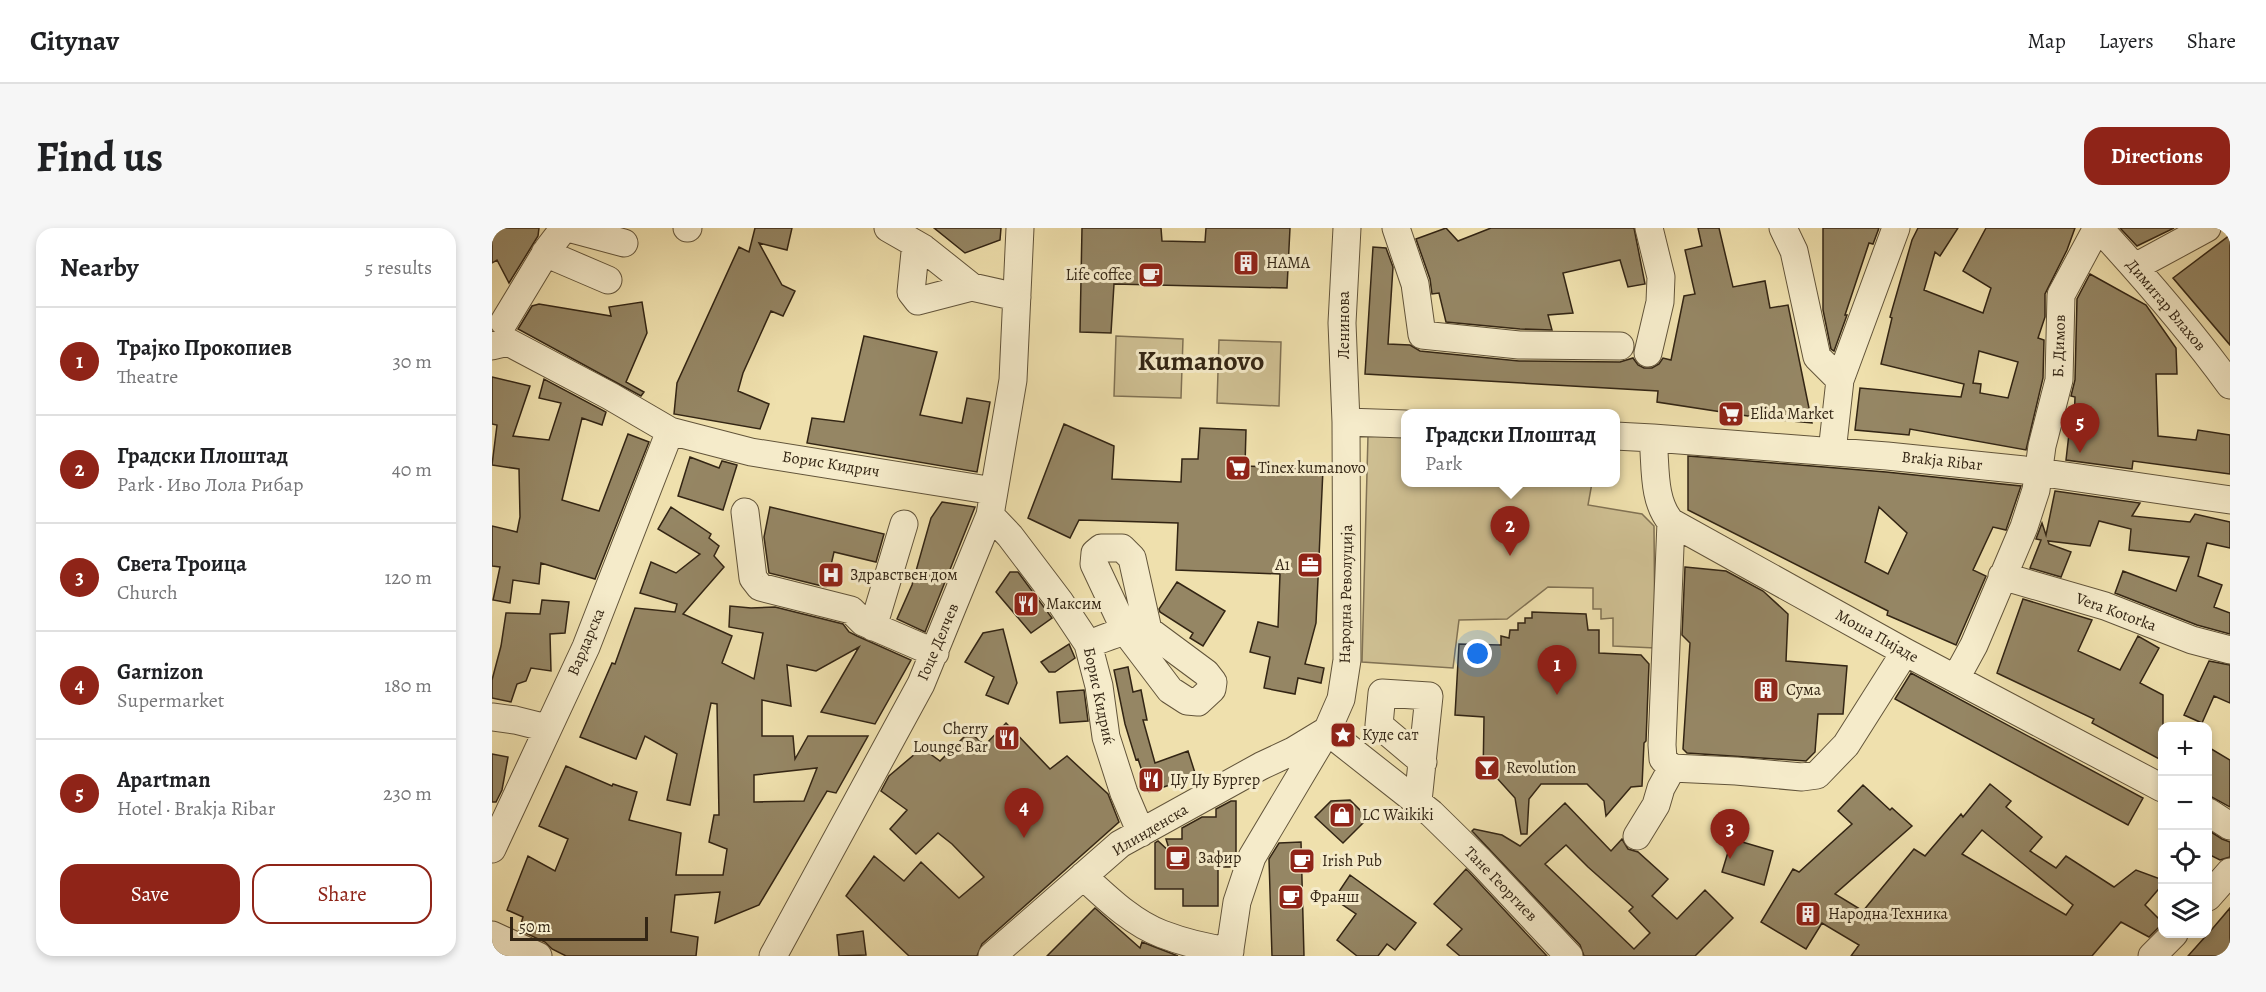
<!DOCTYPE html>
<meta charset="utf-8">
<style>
:root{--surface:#fff;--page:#f6f6f6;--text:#202124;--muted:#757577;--line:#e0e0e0;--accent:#8f2418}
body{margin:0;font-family:Alegreya,serif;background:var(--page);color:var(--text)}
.controls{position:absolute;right:18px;bottom:18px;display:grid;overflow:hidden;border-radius:12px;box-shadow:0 3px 9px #0003}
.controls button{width:54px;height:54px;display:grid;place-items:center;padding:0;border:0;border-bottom:2px solid var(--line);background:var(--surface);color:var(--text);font:30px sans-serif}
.scale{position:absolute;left:18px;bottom:15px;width:138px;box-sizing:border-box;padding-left:6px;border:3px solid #332514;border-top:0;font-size:16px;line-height:21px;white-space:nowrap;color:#332514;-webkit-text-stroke:4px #f5ebca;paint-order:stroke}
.you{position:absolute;left:986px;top:426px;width:21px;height:21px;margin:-15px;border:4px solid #fff;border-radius:50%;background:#1a73e8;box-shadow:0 0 0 9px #1a73e833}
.badge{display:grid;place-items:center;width:39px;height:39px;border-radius:50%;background:var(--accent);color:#fff;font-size:20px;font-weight:700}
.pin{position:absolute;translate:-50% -50px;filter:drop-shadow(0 2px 3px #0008)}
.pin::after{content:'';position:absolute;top:32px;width:21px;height:18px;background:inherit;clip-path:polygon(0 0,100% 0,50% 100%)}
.popup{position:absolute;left:909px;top:181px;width:219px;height:78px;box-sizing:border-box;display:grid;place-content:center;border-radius:12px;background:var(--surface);filter:drop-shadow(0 2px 4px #0005);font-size:20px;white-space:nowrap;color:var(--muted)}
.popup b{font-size:22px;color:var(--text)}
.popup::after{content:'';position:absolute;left:50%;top:100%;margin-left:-12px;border:12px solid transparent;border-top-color:var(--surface)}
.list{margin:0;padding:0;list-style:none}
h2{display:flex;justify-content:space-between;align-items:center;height:78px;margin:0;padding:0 24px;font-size:26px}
h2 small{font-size:20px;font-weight:400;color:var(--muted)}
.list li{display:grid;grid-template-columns:39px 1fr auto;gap:18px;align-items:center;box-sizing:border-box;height:108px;padding:0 24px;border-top:2px solid var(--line)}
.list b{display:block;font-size:22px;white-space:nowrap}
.list p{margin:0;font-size:20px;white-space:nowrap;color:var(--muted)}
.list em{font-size:20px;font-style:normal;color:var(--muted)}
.actions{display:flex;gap:12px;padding:18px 24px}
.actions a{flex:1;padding:14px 0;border:2px solid var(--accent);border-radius:18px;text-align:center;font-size:21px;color:var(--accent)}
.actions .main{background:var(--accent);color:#fff}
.icon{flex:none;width:33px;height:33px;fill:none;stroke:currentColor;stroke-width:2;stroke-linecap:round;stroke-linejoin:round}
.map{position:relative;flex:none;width:1738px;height:728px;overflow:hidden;border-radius:18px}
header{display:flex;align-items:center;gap:36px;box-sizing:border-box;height:84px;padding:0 30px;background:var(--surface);border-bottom:2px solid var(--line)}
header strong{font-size:28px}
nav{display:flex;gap:33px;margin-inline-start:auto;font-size:21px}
.intro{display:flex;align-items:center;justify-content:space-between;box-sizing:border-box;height:144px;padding:0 36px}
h1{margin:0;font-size:42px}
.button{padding:15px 27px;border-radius:18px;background:var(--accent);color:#fff;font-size:21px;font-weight:700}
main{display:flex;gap:36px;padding:0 36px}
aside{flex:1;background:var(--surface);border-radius:18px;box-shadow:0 3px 9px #0003}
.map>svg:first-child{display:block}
.green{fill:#cfc093;stroke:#817254;stroke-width:1.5}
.building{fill:#958664;stroke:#332514;stroke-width:1.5;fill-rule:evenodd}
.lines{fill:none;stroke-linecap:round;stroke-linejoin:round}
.minor-casing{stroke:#62543a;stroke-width:29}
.minor{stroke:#f5ebca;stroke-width:27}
.labels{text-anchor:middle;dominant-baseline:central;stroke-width:6;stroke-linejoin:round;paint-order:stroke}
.poi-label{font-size:16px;fill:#332514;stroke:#f5ebca;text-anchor:start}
.street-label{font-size:16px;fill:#332514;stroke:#f5ebca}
.town-label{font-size:28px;font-weight:bold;fill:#332514;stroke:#f5ebca}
</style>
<header>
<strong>Citynav</strong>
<nav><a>Map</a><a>Layers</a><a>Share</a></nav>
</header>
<div class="intro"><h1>Find us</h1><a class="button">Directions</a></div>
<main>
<aside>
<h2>Nearby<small>5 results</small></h2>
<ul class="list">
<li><span class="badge">1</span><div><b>Трајко Прокопиев</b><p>Theatre</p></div><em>30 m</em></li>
<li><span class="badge">2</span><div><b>Градски Плоштад</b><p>Park · Иво Лола Рибар</p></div><em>40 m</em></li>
<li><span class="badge">3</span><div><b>Света Троица</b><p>Church</p></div><em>120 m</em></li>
<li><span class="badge">4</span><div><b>Garnizon</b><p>Supermarket</p></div><em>180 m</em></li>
<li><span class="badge">5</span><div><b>Apartman</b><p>Hotel · Brakja Ribar</p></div><em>230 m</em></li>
</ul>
<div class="actions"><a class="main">Save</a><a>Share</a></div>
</aside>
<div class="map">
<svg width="1738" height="728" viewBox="0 0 1738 728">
<rect width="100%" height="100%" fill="#efe0ad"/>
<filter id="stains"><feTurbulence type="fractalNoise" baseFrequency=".00333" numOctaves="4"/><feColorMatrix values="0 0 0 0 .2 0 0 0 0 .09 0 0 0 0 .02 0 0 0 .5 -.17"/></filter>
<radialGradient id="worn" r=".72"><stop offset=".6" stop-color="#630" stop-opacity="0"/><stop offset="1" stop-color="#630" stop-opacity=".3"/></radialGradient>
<path class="green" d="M624,108L691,111L689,170L622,168Z
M727,112L789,114L787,178L725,175Z
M876,207L913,209V254L1100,255L1096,277L1150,286L1162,298L1163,420L1121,418V390L1109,391V381H1101V360L1056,359L1015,391L967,392L961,440L870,434Z"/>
<path class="building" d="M0,0H47L46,8L17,55L5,32L0,35Z
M263,0H300L295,22L267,15L290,57L303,63L291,88L279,83L251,145L246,163L277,176L268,201L182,186L185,155L247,19L257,24Z
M442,0H509L508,12L473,25Z
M590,0H669L670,13L713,14L714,0H798L795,60L622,56L619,105L588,104Z
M954,0L966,13L999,0H1142L1153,56L1136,59L1128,32L1071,45L1081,85L1056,87L1060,102L1028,101L954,94L947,65L940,66L938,51L924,11Z
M1206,0H1227L1241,59L1273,53L1278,80L1296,77L1320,195L1269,190L1165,174L1166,163L873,146L881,19L894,20L901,39L896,116L918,117L928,123L1027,133L1128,134L1141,130L1146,137L1152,140H1160L1167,136L1171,130L1179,132L1192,68L1203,66L1193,22L1210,18Z
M1331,0H1387L1381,16L1377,15L1353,87H1355L1342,123L1339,121L1331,82Z
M1426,0H1466L1448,28L1443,24L1432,62L1491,85L1499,60L1471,43L1494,0H1583L1575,22L1553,66V89L1546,110L1552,112L1551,150L1534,222L1418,201L1417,207L1363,202L1368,160L1469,169L1472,156L1389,136L1400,90L1398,89L1420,12ZM1487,123L1526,134L1516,170L1488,165L1489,156L1481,155Z
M1628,0H1682L1645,18Z
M1738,7V117L1681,50Z
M1598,46L1654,77L1684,120L1685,146H1664L1666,208L1704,212L1706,202L1738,207V246L1641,233L1640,241L1574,232L1578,197H1582L1583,169L1579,168L1583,152L1585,71Z
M150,74L155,105L134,154L152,164L149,168L26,101L40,78L47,76L119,88L117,79Z
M372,108L445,124L428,187L470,195L475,170L498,174L485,244L315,215L320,190L352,194Z
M0,149L38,158L21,208L57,212L69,175L47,170L52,151L114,184L110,197L90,190L70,272L107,283L136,206L157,214L103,351L49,335L47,356L21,352L18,375L1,372L8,339L0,338V298L25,304L28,289L27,241L0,237L5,197L0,196Z
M572,196L622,218L620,251L689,254L690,231H706L708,200L754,202L753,238L831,241L824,395L813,436L832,440L829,455L806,450L803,466L772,460L778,429L758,424L766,394L786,399L788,346L684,342L686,295L587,292L578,310L536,290Z
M1196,228L1394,244L1529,258L1514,302L1501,299L1481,342L1494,348L1464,417L1395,387L1396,383L1196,282ZM1387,279L1415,305L1396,346L1373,334Z
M198,229L227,240L230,233L245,237L231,282L186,268Z
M1563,263L1648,275L1640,288L1698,294L1703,286L1738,294V320L1715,315L1706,348L1730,357L1722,379L1738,385V406L1705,397L1623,365L1631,343L1684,363L1697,329L1637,322L1639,301L1607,293L1598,318L1556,313L1557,316L1579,324L1569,349L1538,340L1549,312L1544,311L1550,295L1554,307Z
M450,274L483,279L433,404L405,391L420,357L439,290Z
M179,279L219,306L217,310L227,318L222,328L232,339L191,386L240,408L230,435L262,451L271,405L237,399L238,378L259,380L283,379L351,396L357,404L365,408L419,432L383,496L329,484L367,419L324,443L295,437L299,478L270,472V508H301L303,531L316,508H376L344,565L335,563L267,677L223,695L228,664L183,667L179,704L206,709L204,728H74L60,721L53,714L27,702L31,689L15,682L36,628L63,643L76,611L47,598L74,538L120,558L121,556L145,564L137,592L189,605L184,647H231L235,621L217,614L222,587H227L225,476L219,475L198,577L175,572L185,526L153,508L144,531L88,509L120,435L123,436L143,380L183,384L185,376L148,365L159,334L184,345L208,326L166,301ZM325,540L312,573L262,574V547Z
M278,279L392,306L384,334L342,324L334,359L277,345L272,309Z
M1193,339L1234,343L1271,363L1296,386L1294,433L1355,438L1351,486H1326L1323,524L1314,533L1195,525L1191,521L1198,415L1190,407Z
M518,344H526L560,390L539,405L504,364Z
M685,354L733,383L711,418L698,410L701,405L668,384L667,381Z
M1531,371L1600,392L1586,423L1628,442L1646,408L1667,420L1648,455L1671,467V533L1600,495L1602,491L1505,445Z
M50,372L77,374L73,405L58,406L59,443L39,440L34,453L25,456L19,474L0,470V452L9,418L14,385L48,386Z
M1040,384L1094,386L1096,402H1107V425L1149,427L1157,436L1154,513L1152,515L1150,558L1139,559L1114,588L1112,573L1095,556H1049L1037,571L1035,606H1029L1023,570L1004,549L991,550L992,489L963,487L967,416L1009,417V408L1017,410L1018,402H1026V395H1033V390H1040Z
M511,401L525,455L516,476L494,467L502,449L473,434L491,405Z
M577,416L583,430L563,444H557L549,434Z
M1717,433L1738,437V475L1722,468L1710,495L1692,487Z
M636,439L641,464L649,462L655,492H651L663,535L696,523L704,548L657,564L646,531L644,532L633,496L622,442Z
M1419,445L1651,570L1636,597L1403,471Z
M592,462L596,493L568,495L565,464Z
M514,495L558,541L575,528L616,566L627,594L490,716L485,728H417L354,668L382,628L412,653L429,634L467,670L492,649L460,616L446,605L424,626L398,601L415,582L389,563L397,548L430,520L448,533L477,504L493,517Z
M1716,519L1738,532V579L1716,567Z
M0,526L16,529L10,562L4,574H0Z
M1498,556L1519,573L1514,579L1550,609L1538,623L1564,640L1574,628L1622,659L1644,642L1671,652V656L1653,677L1671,695L1657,709L1629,694L1600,728H1359L1367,717L1330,695L1314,721L1269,694L1301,641L1307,644L1360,596L1346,583L1371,557L1398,582L1400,580L1420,598L1343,666L1371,683L1422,621L1433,628L1469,586L1471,589ZM1490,602L1581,677L1574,687L1470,626Z
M858,572L876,590L851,615L823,589L839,573Z
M739,573H744V628L740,639H726V678H691V661H663V615L666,613L678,624L674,611H690V600L710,589H724V581Z
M1073,575L1119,623L1130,611L1136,621L1146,624L1176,651L1160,668L1185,691L1213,662L1241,690L1203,728H1092L1088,717L980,603L982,601L1010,607L1028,618ZM1074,617L1096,639L1141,679L1137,683L1158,705L1142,721L1053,636Z
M1716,602L1730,611L1738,614V629L1728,632L1716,626Z
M1240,611L1281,623L1272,657L1230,644Z
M809,614L812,728H780L777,631L787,615Z
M974,641L977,644L1055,728H968L955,717L970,701L942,676Z
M858,647L924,695L903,722L895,716L886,728H865L845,712L864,686L842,671Z
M603,680L648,720L650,714L686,728H555Z
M1738,680V728H1696L1721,700Z
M371,703L374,727L347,728L345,707Z"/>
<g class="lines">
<g class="minor-casing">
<path id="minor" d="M76,0L132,15
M195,0H196
M396,0L431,20L480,59L525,69
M904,0L923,56L930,107L1027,117L1128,118
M1291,0L1302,23L1325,129L1348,152L1404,0
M1607,0C1653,50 1698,102 1738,157
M431,20L423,24L419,64L426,73L480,59
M53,25L116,52
M1643,39L1715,0
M12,94L56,21L72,0
M0,118L16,114L118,168L178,203L259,224L502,263
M1156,125L1168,74L1169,49L1157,0
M854,194L913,196
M1123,208L1161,210L1395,228L1532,242L1738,272
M1161,210C1164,237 1160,272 1179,294L1413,424L1670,560
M1340,224L1348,152
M253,284L261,350L268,359L359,382L371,394L443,425
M498,287L518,308L568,374L596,416L607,458L614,509L632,565L649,605
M1179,294L1170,517L1171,531L1180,540L1244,543L1310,549L1325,547L1354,517L1413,424
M1510,348L1613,378L1700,412L1738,422
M381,399L412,296
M596,416C615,410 637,398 656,402L714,445L721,454L720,461L706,474L695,473L678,462L634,404L602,336L603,325L609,320H630L640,330L656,402
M1464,450L1482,417L1532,299L1544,262L1550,218L1567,152L1569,67L1605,0
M0,489L23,492L55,500
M835,503L939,585L988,633L1077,728
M926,573L937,468L890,465L887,497L931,534
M1716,584L1738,598
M1145,608L1164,577L1169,560L1180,540
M0,621L94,419L178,203
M591,648C614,669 640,695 670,706C691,714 715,720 738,723
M1716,669L1738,644
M0,707L46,728
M281,728L429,456L498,287L521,152L528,0
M500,728L628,616L769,538L801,523L834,503
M737,728L745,674L760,629L835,503L849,471L855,432L854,194L850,95L855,0
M1660,728L1682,706"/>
</g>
<use href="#minor" class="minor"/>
</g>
<defs>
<g id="building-square" transform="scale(1.35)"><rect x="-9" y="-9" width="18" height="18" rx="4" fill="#8f2418" stroke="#f5ebca"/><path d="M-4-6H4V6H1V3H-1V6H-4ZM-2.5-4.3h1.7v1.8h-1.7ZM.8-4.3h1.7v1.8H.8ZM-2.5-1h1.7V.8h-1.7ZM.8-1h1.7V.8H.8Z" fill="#fff"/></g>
<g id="cafe-square" transform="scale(1.35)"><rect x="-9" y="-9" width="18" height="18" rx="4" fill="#8f2418" stroke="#f5ebca"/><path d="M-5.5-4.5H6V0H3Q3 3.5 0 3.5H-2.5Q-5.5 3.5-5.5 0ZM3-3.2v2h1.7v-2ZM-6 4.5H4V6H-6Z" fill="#fff"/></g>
<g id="supermarket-square" transform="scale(1.35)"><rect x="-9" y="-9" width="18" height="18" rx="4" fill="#8f2418" stroke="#f5ebca"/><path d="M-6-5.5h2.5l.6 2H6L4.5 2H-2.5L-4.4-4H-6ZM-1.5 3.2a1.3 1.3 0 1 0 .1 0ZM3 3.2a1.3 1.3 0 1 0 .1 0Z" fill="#fff"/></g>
<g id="office-square" transform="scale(1.35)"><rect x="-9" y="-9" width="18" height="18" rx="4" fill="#8f2418" stroke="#f5ebca"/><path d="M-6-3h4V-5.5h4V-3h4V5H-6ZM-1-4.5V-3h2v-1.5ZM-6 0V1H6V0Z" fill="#fff"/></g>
<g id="hospital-square" transform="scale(1.35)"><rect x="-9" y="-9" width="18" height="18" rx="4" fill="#8f2418" stroke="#f5ebca"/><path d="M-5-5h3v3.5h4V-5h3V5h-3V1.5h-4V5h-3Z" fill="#fff"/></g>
<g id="restaurant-square" transform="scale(1.35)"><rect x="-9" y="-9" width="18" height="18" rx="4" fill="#8f2418" stroke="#f5ebca"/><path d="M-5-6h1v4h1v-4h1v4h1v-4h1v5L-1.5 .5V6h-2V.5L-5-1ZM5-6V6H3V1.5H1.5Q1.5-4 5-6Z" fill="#fff"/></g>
<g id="sight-square" transform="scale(1.35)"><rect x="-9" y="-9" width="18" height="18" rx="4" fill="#8f2418" stroke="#f5ebca"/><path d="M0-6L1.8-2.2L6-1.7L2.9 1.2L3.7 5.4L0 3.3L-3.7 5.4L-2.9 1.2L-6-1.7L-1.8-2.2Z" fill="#fff"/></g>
<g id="bar-square" transform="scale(1.35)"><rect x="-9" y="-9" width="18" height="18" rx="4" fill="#8f2418" stroke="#f5ebca"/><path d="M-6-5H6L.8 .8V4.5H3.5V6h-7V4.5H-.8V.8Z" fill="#fff"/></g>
<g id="shop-square" transform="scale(1.35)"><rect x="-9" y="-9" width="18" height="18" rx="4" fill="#8f2418" stroke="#f5ebca"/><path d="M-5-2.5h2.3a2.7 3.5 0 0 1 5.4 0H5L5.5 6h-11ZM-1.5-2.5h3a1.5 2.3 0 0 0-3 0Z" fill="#fff"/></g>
</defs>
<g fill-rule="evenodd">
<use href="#building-square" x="754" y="35"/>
<use href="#cafe-square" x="659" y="47"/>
<use href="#supermarket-square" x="1239" y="186"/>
<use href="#supermarket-square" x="746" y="240"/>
<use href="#office-square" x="818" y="337"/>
<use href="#hospital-square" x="339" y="347"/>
<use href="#restaurant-square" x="534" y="376"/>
<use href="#building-square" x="1274" y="462"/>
<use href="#sight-square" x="851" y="507"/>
<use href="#restaurant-square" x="515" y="510"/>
<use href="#bar-square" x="995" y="540"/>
<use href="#restaurant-square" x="659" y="552"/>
<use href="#shop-square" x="850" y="587"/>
<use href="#cafe-square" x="686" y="630"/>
<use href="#cafe-square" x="810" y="633"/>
<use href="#cafe-square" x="799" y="669"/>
<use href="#building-square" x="1316" y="686"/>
</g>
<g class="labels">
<g class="poi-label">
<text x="774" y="35">НАМА</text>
<text x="640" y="47" text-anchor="end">Life coffee</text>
<text x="1258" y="186">Elida Market</text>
<text x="766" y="240">Tinex kumanovo</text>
<text x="798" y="337" text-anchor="end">A1</text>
<text x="358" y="347">Здравствен дом</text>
<text x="554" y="376">Максим</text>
<text x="1294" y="462">Сума</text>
<text x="496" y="501" text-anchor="end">Cherry<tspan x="496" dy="18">Lounge Bar</tspan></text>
<text x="870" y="507">Куде сат</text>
<text x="1014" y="540">Revolution</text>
<text x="678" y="552">Џу Џу Бургер</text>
<text x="870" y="587">LC Waikiki</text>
<text x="706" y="630">Зафир</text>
<text x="830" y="633">Irish Pub</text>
<text x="818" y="669">Франш</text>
<text x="1336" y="686">Народна Техника</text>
</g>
<g class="street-label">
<text transform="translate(1674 77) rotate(50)">Димитар Влахов</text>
<text transform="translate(852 97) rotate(-90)">Ленинова</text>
<text transform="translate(1567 118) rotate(-88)">Б. Димов</text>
<text transform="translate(1450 233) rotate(6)">Brakja Ribar</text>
<text transform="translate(339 236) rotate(9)">Борис Кидрич</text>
<text transform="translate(854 366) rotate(-89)">Народна Револуција</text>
<text transform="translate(1624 384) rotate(20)">Vera Kotorka</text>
<text transform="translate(1385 408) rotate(29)">Моша Пијаде</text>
<text transform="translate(94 414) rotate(-67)">Вардарска</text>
<text transform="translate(446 414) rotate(-67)">Гоце Делчев</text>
<text transform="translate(607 468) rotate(78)">Борис Кидриќ</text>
<text transform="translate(658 602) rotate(-31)">Илинденска</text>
<text transform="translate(1009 656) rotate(46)">Тане Георгиев</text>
</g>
<g class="town-label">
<text x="709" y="133">Kumanovo</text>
</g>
</g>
<rect width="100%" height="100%" filter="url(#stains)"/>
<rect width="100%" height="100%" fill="url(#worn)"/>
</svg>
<div class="controls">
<button>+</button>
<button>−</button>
<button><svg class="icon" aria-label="locate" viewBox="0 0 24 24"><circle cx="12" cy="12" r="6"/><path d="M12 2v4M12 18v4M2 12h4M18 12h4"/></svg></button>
<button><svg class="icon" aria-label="layers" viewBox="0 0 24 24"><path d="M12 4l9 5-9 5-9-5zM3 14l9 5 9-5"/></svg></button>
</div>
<div class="scale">50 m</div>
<div class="you"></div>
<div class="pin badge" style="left:1065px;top:467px">1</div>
<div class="pin badge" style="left:1018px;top:328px">2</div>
<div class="popup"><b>Градски Плоштад</b>Park</div>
<div class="pin badge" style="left:1238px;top:631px">3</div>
<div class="pin badge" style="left:532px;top:610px">4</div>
<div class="pin badge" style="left:1588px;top:225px">5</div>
</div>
</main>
